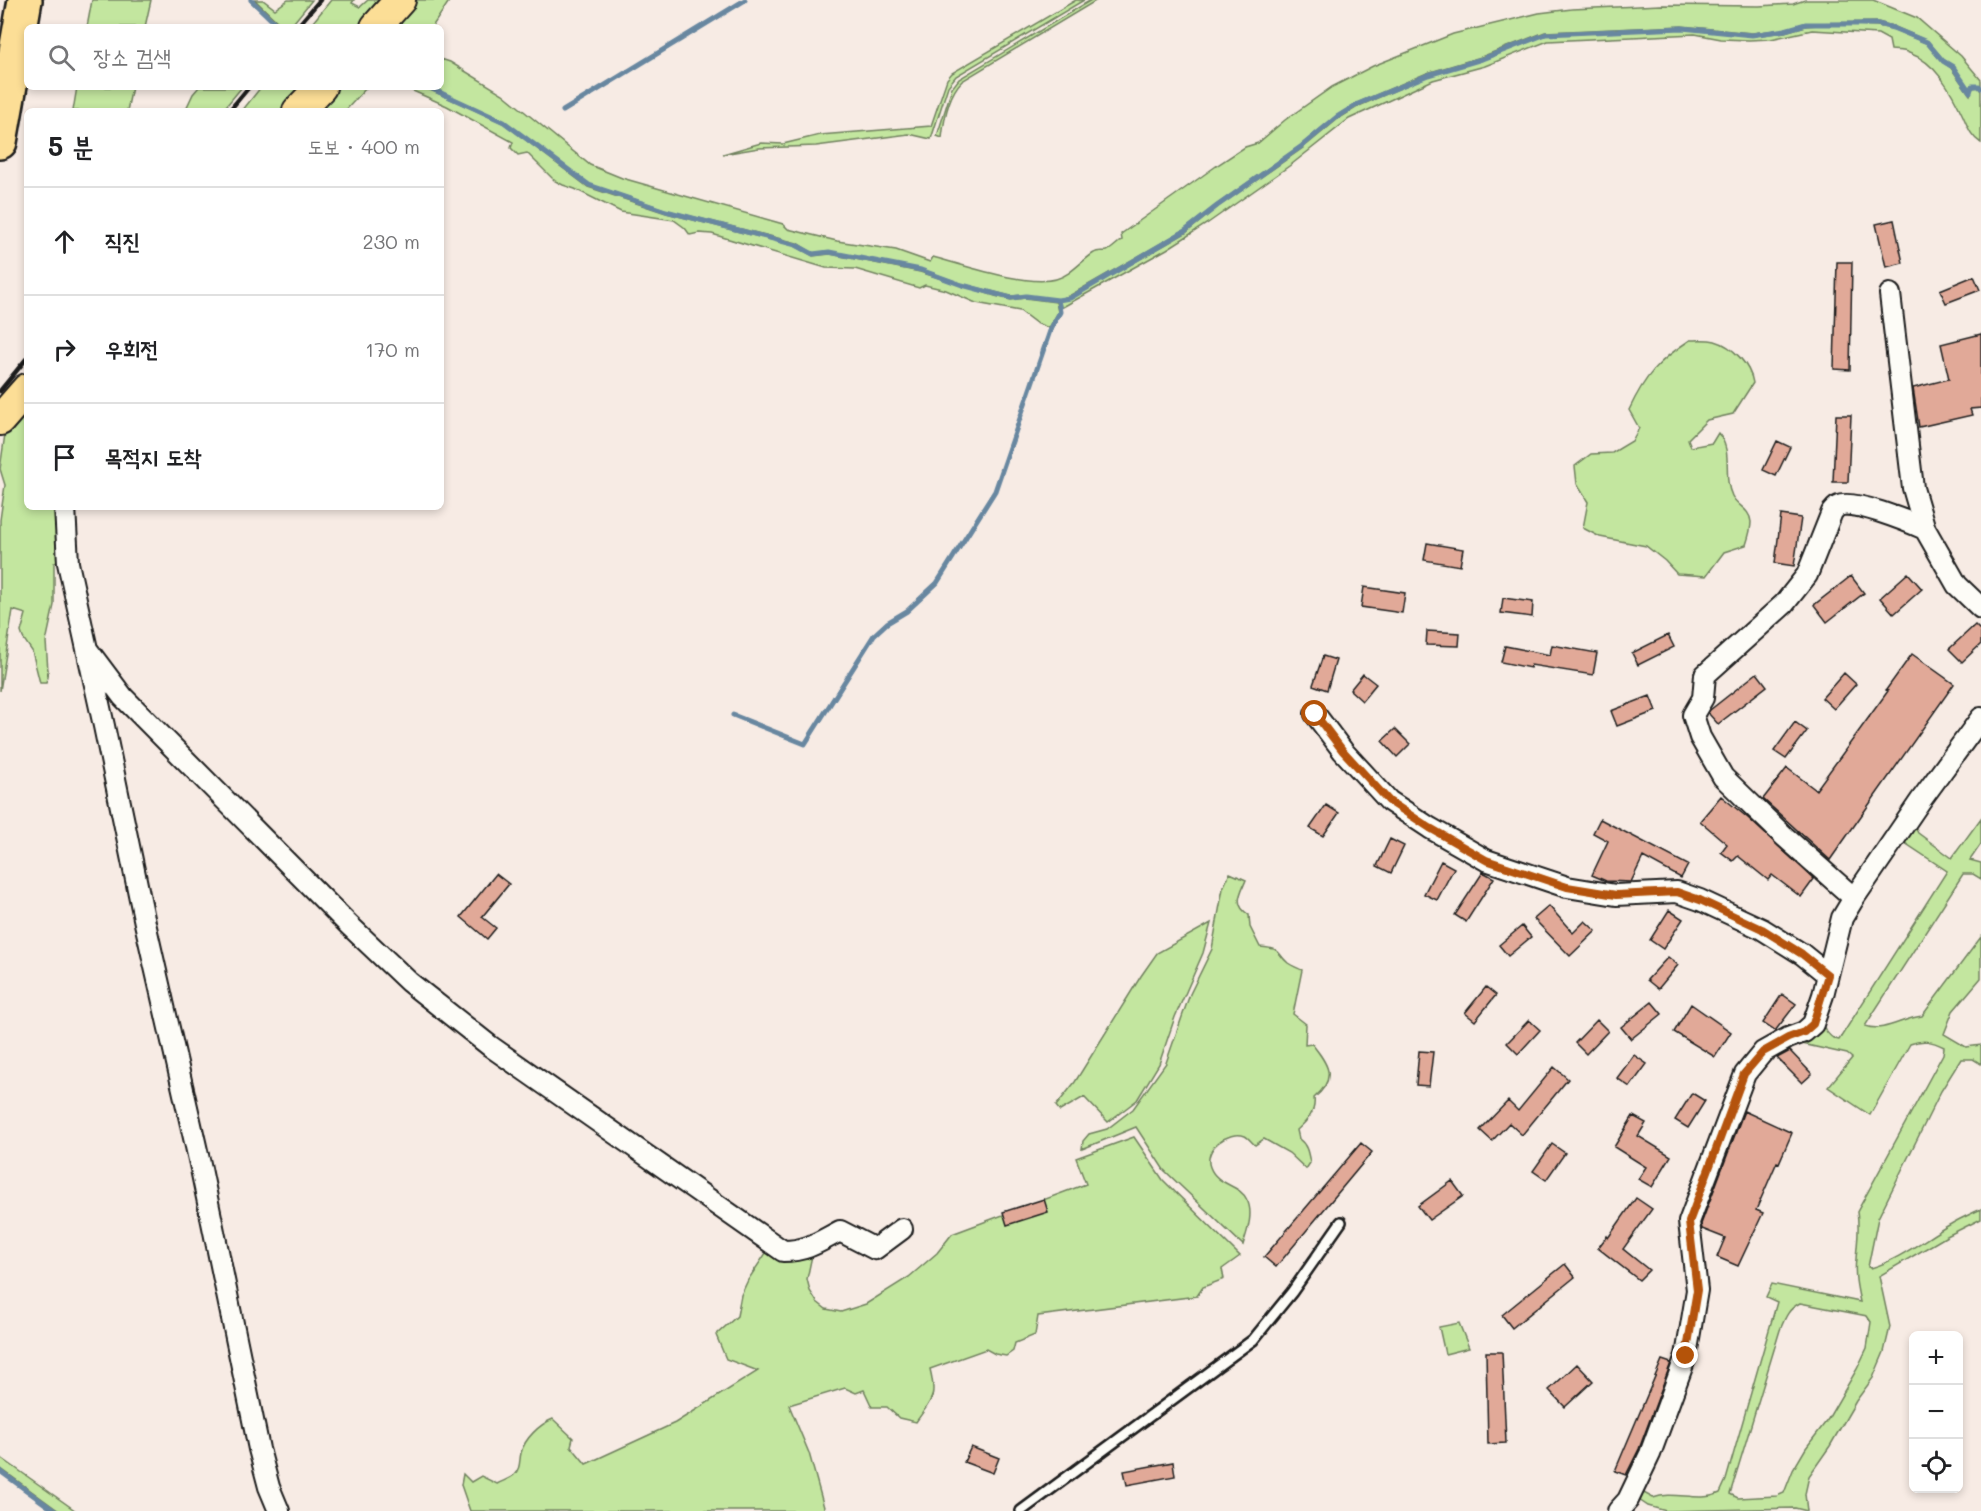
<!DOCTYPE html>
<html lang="ko">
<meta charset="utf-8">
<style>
:root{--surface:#fff;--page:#f2f2f2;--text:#202124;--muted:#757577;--line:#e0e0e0}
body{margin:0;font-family:Mali,"Poor Story",sans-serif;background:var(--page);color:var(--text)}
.controls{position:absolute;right:18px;bottom:18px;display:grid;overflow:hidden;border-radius:9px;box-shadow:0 3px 9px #0003}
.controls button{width:54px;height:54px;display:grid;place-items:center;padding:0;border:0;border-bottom:2px solid var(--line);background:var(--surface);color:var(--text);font:30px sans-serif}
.stop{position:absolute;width:18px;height:18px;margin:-14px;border:4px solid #b45309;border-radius:50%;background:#fff}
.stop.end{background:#b45309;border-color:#fff;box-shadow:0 2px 6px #0008}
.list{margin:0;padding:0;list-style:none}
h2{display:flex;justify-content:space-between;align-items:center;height:78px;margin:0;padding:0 24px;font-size:26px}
h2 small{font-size:20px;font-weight:400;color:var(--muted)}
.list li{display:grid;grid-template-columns:39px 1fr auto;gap:18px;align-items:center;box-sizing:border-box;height:108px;padding:0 24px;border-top:2px solid var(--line)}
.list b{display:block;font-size:22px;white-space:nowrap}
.list em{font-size:20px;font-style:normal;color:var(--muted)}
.icon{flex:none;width:33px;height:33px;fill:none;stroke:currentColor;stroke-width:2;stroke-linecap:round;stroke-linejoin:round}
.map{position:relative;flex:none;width:1981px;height:1511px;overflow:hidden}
.search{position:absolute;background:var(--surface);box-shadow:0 3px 9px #0003;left:24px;top:24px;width:420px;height:66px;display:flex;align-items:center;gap:15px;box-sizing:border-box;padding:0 21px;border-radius:9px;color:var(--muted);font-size:22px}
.panel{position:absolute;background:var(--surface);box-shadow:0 3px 9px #0003;left:24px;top:108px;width:420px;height:402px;border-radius:9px}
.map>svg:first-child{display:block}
.green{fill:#c3e69f;stroke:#70815e;stroke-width:1.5;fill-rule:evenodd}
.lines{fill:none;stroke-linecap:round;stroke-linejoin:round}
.stream{stroke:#6887a0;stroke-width:5}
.building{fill:#e1a998;stroke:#1c1c1c;stroke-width:1.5}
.lane-casing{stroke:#1c1c1c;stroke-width:14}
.street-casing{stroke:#1c1c1c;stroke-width:24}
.primary-casing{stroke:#1c1c1c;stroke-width:34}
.highway-casing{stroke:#1c1c1c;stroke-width:38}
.lane{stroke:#fdfcf7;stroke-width:9}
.street{stroke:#fdfcf7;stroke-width:20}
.primary{stroke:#fcde96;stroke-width:30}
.highway{stroke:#fcde96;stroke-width:33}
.rail{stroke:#1c1c1c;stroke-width:4.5}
.route{stroke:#b45309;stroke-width:8}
</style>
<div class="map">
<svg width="1981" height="1511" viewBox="0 0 1981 1511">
<rect width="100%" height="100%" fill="#f7ebe4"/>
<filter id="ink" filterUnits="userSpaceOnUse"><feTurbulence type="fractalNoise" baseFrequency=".0167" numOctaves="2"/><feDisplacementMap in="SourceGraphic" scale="12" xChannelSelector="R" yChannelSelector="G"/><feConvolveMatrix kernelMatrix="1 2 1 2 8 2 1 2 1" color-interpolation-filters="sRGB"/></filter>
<g filter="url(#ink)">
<path class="green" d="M92,0H151L145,27H87Z
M255,0H263L275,9L288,0H312L290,27H283Z
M331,0H354L352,3L360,7L368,0H386L363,27H309Z
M418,0H450L432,27H394Z
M1076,0H1084L956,76L948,86L931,139L909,134L816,146L759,148L723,154L761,143L783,144L820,135L931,126L947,79L952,73Z
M1091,0H1097L962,81C949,94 944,119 942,138L937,136L952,88L959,79Z
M1805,0H1873L1917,18L1961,56L1981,80V86L1971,85L1969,89L1954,66L1944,60L1928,41L1893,26L1878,22L1805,23L1784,29L1752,33L1682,26L1545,32L1481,57L1427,73L1357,103L1336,116L1301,145L1216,205L1184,230L1069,296L1058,299L1025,295L1011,296L963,284L921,269L829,251L813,253L797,243L667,210L589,184L504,121L431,87H441V59L450,62L503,94L590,165L622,178L783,224L788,229L837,241L896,250L930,262L933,257C964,265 1026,287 1056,279C1071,275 1081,261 1094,253C1098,250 1102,252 1107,251C1112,249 1117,243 1122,240L1121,234L1219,164L1245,147L1258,143L1285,120L1332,87L1373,66L1453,34L1539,13L1572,9L1661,5L1759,6L1793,4Z
M1831,24L1877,26L1892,29L1926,43L1942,62L1951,68L1970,95L1973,88L1978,87L1981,91V143C1971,137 1968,127 1963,116C1952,92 1936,62 1909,53C1904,50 1897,51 1891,50L1889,40L1878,34L1812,30L1771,39L1749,40L1721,39L1695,34L1548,41L1485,66L1433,80L1349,119L1292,164L1208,223L1167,249L1061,308L1060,301L1070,299L1186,233L1218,207L1303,148L1338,119L1359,106L1428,76L1482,60L1546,35L1682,29L1752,36L1785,32L1806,26Z
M77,87H132L127,111H73Z
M199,87H242L222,111H185L193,94Z
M261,87H309L285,111H242Z
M339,87H367L345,111H315Z
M404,87H424L503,123L588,187L666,213L795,246L813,256L830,254L920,272L995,296L1011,300L1025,298L1056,302L1058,312L1049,328L1036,323L1020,311L976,303L946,290L925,285L919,288L855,269L826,268L712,234L699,233L690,235L685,228L674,220L621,212L575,189L563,185L555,181L527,153L518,155L511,148L513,142L447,106Z
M1690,340C1697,340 1707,339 1715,341C1733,346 1750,365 1753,383L1733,414L1707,420L1688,439L1691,447L1712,443L1718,433C1734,451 1722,475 1732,496C1737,506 1750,509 1751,522C1751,529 1748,539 1746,545L1724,552L1706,576L1677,574L1665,561L1646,546L1600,537L1583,528L1588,502L1577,484L1575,466L1591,454L1612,453L1632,441L1639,428L1629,410C1645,376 1658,361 1690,340Z
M27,405V507H60L62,561L54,563V605L46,642L48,671L46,683H40L32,651L23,638L21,632L26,614L13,610L0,691V520L5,485L0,469L6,427Z
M1981,818V844L1970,860L1981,863V879L1973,874H1963L1865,1026C1884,1033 1903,1018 1922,1016L1981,937V978L1953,1011L1944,1034L1966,1047L1981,1045V1064L1973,1059H1961L1941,1091L1878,1218L1868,1267L1871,1268C1901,1259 1924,1239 1951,1224C1961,1218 1971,1214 1981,1209V1219L1947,1236L1879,1276L1890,1327L1884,1352L1873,1378L1856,1401L1830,1446L1809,1476L1805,1494L1807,1511L1795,1508L1666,1511L1648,1506L1636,1498L1642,1492L1653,1498C1674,1490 1699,1503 1720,1493L1726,1480L1777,1302L1766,1297L1772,1284L1860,1302C1857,1288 1854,1274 1856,1259C1857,1243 1860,1229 1857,1212L1943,1054L1944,1047C1932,1041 1923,1039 1910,1044L1870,1115L1828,1087L1852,1058L1847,1054L1798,1043L1821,1022C1825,1030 1830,1039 1839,1040L1947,871L1902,841L1913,824L1918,833L1952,858ZM1800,1303L1867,1316L1871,1322L1867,1348L1857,1369L1828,1419L1806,1448L1793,1470L1784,1493L1777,1496L1738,1498L1730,1494L1780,1330C1785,1318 1788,1309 1800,1303Z
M1230,873L1246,880C1240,894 1233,905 1249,915L1250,927L1260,947C1284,949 1275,952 1288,963C1292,966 1298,968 1302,970L1293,1014L1306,1024L1305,1045L1312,1044C1328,1064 1338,1078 1314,1098C1316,1112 1307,1121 1297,1130L1299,1139C1307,1145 1308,1152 1310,1163L1306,1169L1289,1153L1264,1139L1255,1145C1252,1143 1249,1138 1245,1136C1228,1130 1203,1149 1210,1167C1217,1186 1240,1184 1247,1200C1254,1213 1247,1232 1243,1245L1164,1170L1136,1127L1082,1149L1083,1141L1089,1134L1107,1129L1133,1109L1166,1063L1190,994L1212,949L1223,888Z
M1211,923L1203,953L1175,1017L1159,1064L1137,1100L1108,1122L1084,1097L1060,1111L1056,1106L1075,1082L1141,976L1157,953Z
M1134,1137L1163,1180L1240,1256L1222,1269L1224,1279L1203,1287L1197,1296L1038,1316L1035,1335L1015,1343L1013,1351L1006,1356L995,1354L986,1349L930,1369C937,1398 932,1399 916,1422L899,1418L887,1407H872L864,1390L856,1393L845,1388L789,1405L809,1453L825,1511H470L461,1485L463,1474L471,1482L481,1476L497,1484C502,1481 510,1479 514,1475C521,1468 519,1461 521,1453C524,1439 540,1424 553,1419L573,1438L571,1446L586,1464L675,1423L758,1371L726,1359L716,1335L737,1316L741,1295L748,1280L770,1247L813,1251L807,1279L810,1291L817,1302L826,1309L841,1312L866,1304L909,1277L937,1253L952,1234L1086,1184L1076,1158Z
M1459,1323L1469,1348L1445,1354L1439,1327Z
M0,1457L76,1511H59L0,1468Z"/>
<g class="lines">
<path class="stream" d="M251,0L279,27
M428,87L504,122L589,185L666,211L796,245L813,254L829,252L921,270L962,285L1011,298L1026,296L1058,300L1070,298L1185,231L1217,206L1302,146L1337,117L1358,104L1428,75L1482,59L1546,34L1682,28L1752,35L1785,30L1806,24H1878L1893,28L1927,42L1943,61L1953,67L1970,92L1972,86H1979L1981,88
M563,111L745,0
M733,715L805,744L874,635L887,623L907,611L937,583L995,491L1051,328L1060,312L1058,300
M0,1471L55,1511"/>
</g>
<path class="building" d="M1894,220L1903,263L1886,267L1876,224Z
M1837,262H1852L1850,370L1834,369Z
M1974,276L1980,290L1946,303L1940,290Z
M1981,334V408L1970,409L1972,415L1919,427L1913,388L1949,379L1941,344Z
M1836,415H1851L1848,482H1833Z
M1777,441L1790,447L1776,476L1763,470Z
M1781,515L1801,518L1794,566L1775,563Z
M1427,543L1463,549L1460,566L1424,560Z
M1908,573L1922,589L1894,614L1880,598Z
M1851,576L1864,593L1827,622L1814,605Z
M1364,587L1405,593L1402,613L1361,607Z
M1503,598L1533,602L1532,617L1501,613Z
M1975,625L1981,631V644L1962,662L1949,649Z
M1427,631L1460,633L1459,646L1426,645Z
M1668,635L1674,647L1638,665L1632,653Z
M1552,645L1597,653L1593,675L1531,665L1530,668L1501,662L1505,646L1550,655Z
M1912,654L1954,684L1830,860L1763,799L1787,768L1816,790L1888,691L1886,690Z
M1323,656L1336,660L1327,690L1313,685Z
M1757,673L1767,686L1718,724L1708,713L1710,710Z
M1844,673L1856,684L1834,709L1822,698Z
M1363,674L1376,684L1362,701L1350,690Z
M1650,696L1656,711L1617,726L1611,711Z
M1795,722L1807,731L1786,759L1774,751Z
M1395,729L1410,744L1397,757L1382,741Z
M1721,796L1748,818L1814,879L1801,897L1772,875L1768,880L1738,856L1733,861L1721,852L1727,844L1700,821Z
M1326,805L1339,813L1323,836L1310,828Z
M1600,819L1688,865L1681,878L1643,857L1631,882L1606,881L1592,875L1608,841L1593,833Z
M1390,839L1404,846L1391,873L1377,866Z
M1441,861L1454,868L1437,900L1424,894Z
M1483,872L1494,878L1466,922L1455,915Z
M496,874L509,884L482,917L496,928L487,939L461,917Z
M1549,906L1573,933L1585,921L1596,931L1570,956L1534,919Z
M1669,910L1683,919L1663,949L1650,940Z
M1522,926L1531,937L1508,956L1499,945Z
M1668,957L1678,965L1658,989L1647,980Z
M1486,987L1496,995L1475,1021L1465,1013Z
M1782,994L1796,1004L1775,1031L1763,1023Z
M1652,1002L1662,1014L1631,1039L1621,1027Z
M1691,1004L1731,1032L1715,1057L1674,1032Z
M1529,1020L1540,1030L1518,1054L1507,1043Z
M1597,1020L1608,1031L1586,1054L1575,1043Z
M1419,1051L1433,1052L1429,1086L1416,1085Z
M1790,1051L1812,1074L1802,1083L1777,1058Z
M1634,1055L1647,1064L1630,1087L1617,1078Z
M1554,1067L1568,1079L1522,1135L1509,1123L1492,1141L1480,1130L1508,1101L1518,1111Z
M1692,1093L1705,1101L1688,1128L1675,1120Z
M1744,1111L1792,1133L1779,1163L1777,1162L1756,1210L1763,1213L1738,1266L1717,1257L1725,1238L1702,1229L1701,1224Z
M1633,1116L1646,1123L1638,1136L1671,1156L1652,1187L1638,1179L1646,1167L1614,1147Z
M1361,1143L1372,1152L1276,1267L1264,1257Z
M1552,1144L1565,1153L1546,1180L1533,1171Z
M1452,1181L1463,1196L1429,1220L1418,1206Z
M1636,1198L1652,1209L1623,1249L1649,1270L1639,1280L1598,1248L1607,1236L1608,1238Z
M1044,1199L1048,1212L1007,1225L1003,1212Z
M1565,1264L1575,1277L1512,1328L1502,1315Z
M1486,1352H1502L1506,1443L1488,1444Z
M1662,1360L1671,1363L1639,1449L1626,1475L1615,1471Z
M1577,1364L1593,1381L1565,1407L1549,1390Z
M971,1447L999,1458L993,1473L964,1462Z
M1173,1462L1175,1476L1127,1485L1124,1471Z"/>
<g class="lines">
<g class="lane-casing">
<path id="lane" d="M1021,1511L1253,1340L1292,1292L1341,1222"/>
</g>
<g class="street-casing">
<path id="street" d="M1890,294L1913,488L1925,529L1957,585L1981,608
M65,507L68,563L104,726L145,923L200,1164L259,1449L269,1487L279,1511
M87,649L123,697L349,925L409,982L490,1046L783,1251C807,1251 819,1242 840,1231L875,1249L902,1229
M1315,714L1343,751L1389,801L1430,828L1486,860L1567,887L1616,895L1677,892L1700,900L1762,929L1802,954L1828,975
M1854,898L1785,837L1723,777L1700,737L1693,715L1703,698L1705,675L1784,604L1807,575L1832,512C1834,510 1836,507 1839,506C1853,499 1909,522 1925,529
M1618,1511L1628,1500L1650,1454L1686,1356L1697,1290L1689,1222L1745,1074L1763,1052L1788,1038L1804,1032L1813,1024L1823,995L1842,918L1854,898L1921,800L1981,718"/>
</g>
<g class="primary-casing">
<path id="primary" d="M376,27L400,0
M298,111L321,87
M0,420L27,389"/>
</g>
<g class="highway-casing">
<path id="highway" d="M0,142L25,0"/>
</g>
<use href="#lane" class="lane"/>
<use href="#street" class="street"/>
<use href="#primary" class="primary"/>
<use href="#highway" class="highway"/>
<path class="rail" d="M297,27L320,0
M229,111L249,87
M0,391L27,358"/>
</g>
</g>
<g class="lines" filter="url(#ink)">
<path class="route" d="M1315,714L1343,751L1389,801L1430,828L1486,860L1567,887L1616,895L1677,892L1700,900L1762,929L1802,954L1828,975L1813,1024L1804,1032L1788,1038L1763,1052L1744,1074L1692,1214L1689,1222L1697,1290L1686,1356"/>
</g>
</svg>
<div class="controls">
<button>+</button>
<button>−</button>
<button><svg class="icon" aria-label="locate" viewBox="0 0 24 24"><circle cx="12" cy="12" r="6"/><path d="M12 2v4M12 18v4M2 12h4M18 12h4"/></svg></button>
</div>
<div class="stop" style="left:1315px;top:714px"></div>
<div class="stop end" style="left:1686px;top:1356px"></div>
<div class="search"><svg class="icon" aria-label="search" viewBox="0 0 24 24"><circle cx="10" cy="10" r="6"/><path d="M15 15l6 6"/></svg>장소 검색</div>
<section class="panel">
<h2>5 분<small>도보 · 400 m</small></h2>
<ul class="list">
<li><svg class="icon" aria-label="ahead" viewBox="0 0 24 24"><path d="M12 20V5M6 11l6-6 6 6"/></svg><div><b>직진</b></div><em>230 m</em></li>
<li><svg class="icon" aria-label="right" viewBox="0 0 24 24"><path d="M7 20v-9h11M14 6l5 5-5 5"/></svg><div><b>우회전</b></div><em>170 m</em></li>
<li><svg class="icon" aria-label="arrive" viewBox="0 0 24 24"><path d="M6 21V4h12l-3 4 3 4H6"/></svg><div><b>목적지 도착</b></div></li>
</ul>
</section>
</div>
